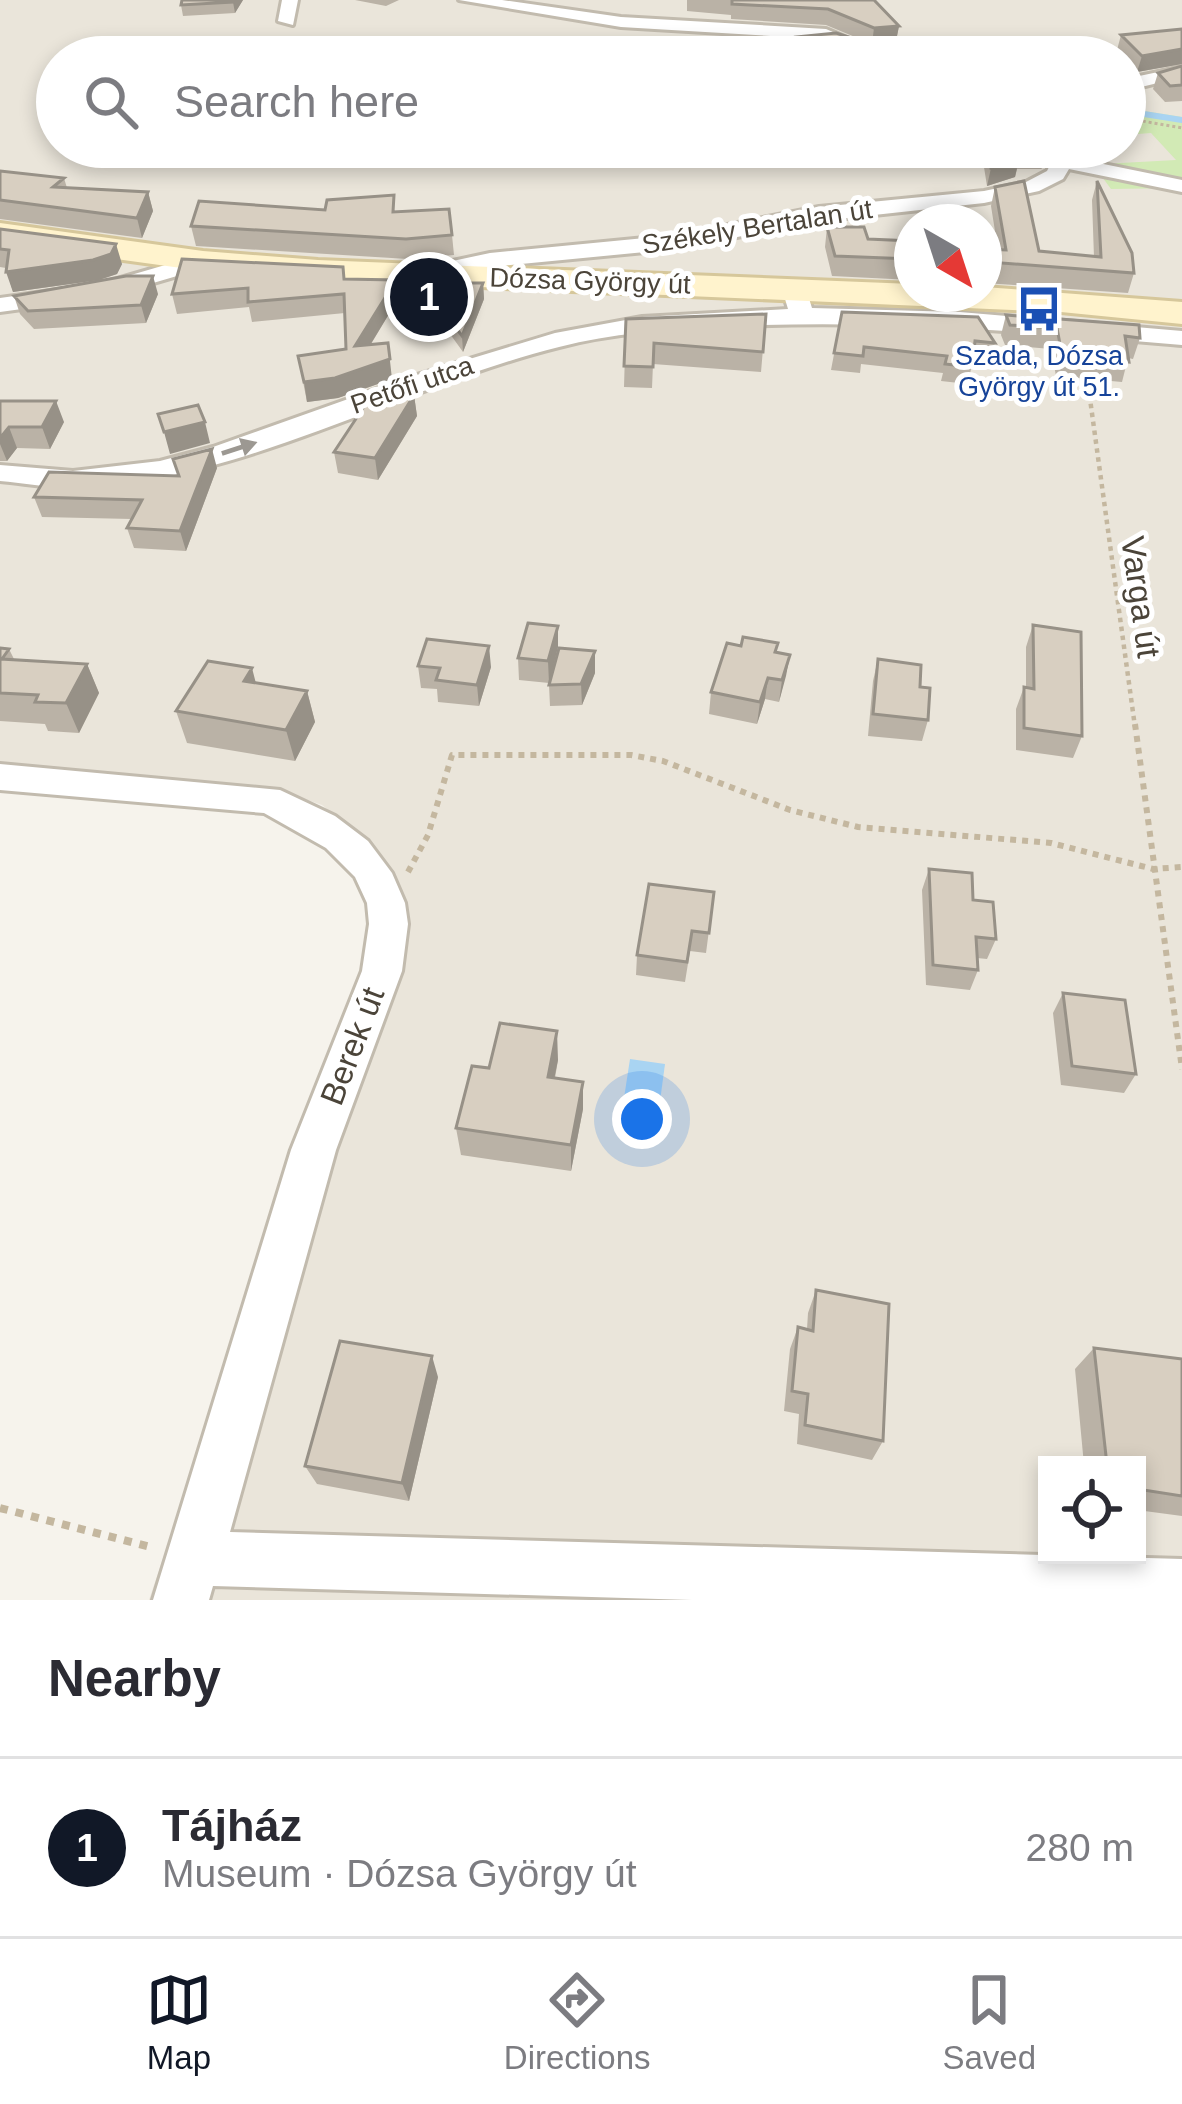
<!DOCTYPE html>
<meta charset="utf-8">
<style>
:root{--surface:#fff;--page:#f2f2f3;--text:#2b2b33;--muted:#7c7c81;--line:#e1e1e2;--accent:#111827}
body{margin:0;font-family:Helvetica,sans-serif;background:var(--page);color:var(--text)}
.controls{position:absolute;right:36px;bottom:36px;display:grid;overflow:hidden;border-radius:0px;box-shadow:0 6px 18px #0003}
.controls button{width:108px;height:108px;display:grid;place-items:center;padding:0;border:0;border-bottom:3px solid var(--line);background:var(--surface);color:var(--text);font:60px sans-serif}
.compass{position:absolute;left:894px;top:204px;width:108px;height:108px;border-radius:50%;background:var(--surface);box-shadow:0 6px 18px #0003;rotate:141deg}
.you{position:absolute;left:642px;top:1119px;width:42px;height:42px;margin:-30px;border:9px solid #fff;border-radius:50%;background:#1a73e8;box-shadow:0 0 0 18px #1a73e833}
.badge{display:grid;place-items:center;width:78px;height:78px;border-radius:50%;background:var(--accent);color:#fff;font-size:39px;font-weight:700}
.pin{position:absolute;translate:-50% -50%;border:6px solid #fff;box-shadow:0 3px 12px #0006}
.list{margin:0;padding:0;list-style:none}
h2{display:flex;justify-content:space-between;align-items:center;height:156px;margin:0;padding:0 48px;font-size:51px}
h2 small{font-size:39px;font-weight:400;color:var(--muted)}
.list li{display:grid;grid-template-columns:78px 1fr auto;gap:36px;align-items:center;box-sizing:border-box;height:180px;padding:0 48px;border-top:3px solid var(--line)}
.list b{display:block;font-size:45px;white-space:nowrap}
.list p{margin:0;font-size:39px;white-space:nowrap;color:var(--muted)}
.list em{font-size:39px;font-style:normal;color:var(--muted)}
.icon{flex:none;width:66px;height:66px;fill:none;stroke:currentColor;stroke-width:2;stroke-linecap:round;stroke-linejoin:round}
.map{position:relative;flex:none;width:1182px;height:1600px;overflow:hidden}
.search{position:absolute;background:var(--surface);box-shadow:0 6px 18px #0003;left:36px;right:36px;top:36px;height:132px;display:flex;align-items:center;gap:30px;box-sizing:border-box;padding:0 42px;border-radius:66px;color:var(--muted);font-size:45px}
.sheet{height:336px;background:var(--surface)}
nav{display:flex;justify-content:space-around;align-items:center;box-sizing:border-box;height:168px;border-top:3px solid var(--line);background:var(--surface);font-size:33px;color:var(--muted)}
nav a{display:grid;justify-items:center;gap:6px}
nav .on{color:var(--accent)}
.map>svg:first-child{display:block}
.residential{fill:#eae5da;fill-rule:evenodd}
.green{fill:#d2eab5}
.water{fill:#a9d4f2}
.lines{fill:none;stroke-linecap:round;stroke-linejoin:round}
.stream{stroke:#a9d4f2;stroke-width:6}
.minor-casing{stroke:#c2bbae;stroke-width:6}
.secondary-casing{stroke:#d6c79b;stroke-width:6}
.path-far3{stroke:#c4b79f;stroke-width:3;stroke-dasharray:3 3;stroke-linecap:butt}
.path-far2{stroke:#c4b79f;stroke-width:4.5;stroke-dasharray:4.5 4.5;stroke-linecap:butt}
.path-far1{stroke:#c4b79f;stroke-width:6;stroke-dasharray:6 6;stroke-linecap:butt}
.path{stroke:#c4b79f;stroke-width:8;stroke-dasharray:8 8;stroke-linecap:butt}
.minor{fill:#fff;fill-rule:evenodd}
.secondary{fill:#fff3cd;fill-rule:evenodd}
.wall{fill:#bab2a6}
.shaded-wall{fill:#979187}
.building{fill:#d8cfc1;stroke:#979187;stroke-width:3}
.oneway{fill:#9c9892}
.labels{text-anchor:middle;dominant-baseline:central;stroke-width:10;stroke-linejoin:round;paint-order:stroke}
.far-street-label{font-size:27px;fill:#4b4439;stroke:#fff}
.far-transit-label{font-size:27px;fill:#164399;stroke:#fff}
.street-label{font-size:33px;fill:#4b4439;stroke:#fff}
</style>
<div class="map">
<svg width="1182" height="1600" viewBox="0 0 1182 1600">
<rect width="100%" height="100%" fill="#f6f3ec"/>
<path class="residential" d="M0,0H1182V1600H149L383,905L377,851L322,805L278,790L0,768ZM57,57H1125V147H57ZM912,222H984V294H912ZM1047,1465H1137V1555H1047Z"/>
<path class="green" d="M1125,108L1182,117V188L1111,189L1100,174L1102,164L1176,160L1151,133L1125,135Z"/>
<path class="water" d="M630,1059L665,1064L658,1116L622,1111Z"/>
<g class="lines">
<path class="stream" d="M1125,111L1182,120"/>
<g class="minor-casing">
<path id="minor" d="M282,0H298L293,25L278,21Z
M459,0H502L621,17L826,29L891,57H866L823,39L621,27Z
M1182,67V77L1125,91V79Z
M1059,147H1079L1074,158L1182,180V192L1069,169L1063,179L1039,191L984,203L819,221L676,249L490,267L423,281L411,274L415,269L490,253L676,235L819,207L984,191L1026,182L1047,171Z
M203,254L211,256V266L102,298L0,312V298L100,284Z
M794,282L806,289L812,308L960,312L1182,331V345C1028,332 875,318 720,327C666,330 612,333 559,347C402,386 234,486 72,487C48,488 24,483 0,481V465L73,471L160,461L213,447L410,377L555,333L642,317L788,309L782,289Z
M0,764L280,790L335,816L368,841L392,873L405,903L408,924L402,971L336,1150L230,1532L1182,1559V1600H692L213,1586L209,1600H153L291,1150L362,971L369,924L367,903L355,877L326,848L264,813L0,790Z"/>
</g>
<g class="secondary-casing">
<path id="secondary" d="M0,223L203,251L318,260L912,284V294H984V287L1182,302V324L1061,312L318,280L203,271L0,243Z"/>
</g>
<path class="path-far3" d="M1125,118L1182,128"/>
<path class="path-far2" d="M1087,377L1135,727"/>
<path class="path-far1" d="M1135,724L1182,1069
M408,872L428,835L452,755H631L663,761L790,810L858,827L1051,843L1153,869L1182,867"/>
<path class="path" d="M0,1508L151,1547"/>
<use href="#minor" class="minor"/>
<use href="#secondary" class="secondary"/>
</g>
<path class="wall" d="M243,0L235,13L183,16L181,5Z
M355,0H399L386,6Z
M687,0H874L899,26L896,41L872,44L826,25L731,19V15L687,11Z
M1182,29V64L1137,72L1117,50L1121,35Z
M796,37L881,57H797L795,53Z
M1182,66V101L1165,102L1153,89L1158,73Z
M984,147H1051L1047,161L1041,169H1017L1015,177L987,186L983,161L986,150Z
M0,171L64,178L67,188L148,192L153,211L142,238L0,219Z
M1097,181L1134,273L1128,293L984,283V249L998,250L991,206L995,187L1039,251L1094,257L1092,200Z
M325,210L395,212L452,235L454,255L408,259L196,246L191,226Z
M827,227L868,239L912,241V280L832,276L825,247Z
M0,229L122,264L117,274L99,280L13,292L6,268L0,267Z
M343,267L345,279L398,299L371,344L392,379L338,398L307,402L298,356L346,349L345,313L252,322L249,307L177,314L172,294Z
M423,283H483L484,299L463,352L425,299Z
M158,294L146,323L34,329L20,314L14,296Z
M842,312L995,343L990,360L973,359L968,384L941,381L943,373L861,364L860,373L831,370Z
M766,314L761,372L653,364L652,388L624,387L626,319Z
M1006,315L1140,338L1133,359L1128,358L1122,382L1056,376L1051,349L1005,345L1001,335Z
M414,395L417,416L378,480L338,473L334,452Z
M0,401L64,422L50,449L17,448L7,461H0Z
M173,459L217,468L186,551L134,548L127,528L132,519L42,517L34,497L178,476Z
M1033,625L1082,736L1073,758L1016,750V709L1024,687L1026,688V647Z
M558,626V647L549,683L519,680L518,658Z
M778,643L776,652L790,655L779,702L765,699L757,724L709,714L711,692L741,646Z
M0,648L9,649L14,659L87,664L99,693L79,733L48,731L45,724L0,721Z
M595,651V673L582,705L550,706L549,685Z
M878,659L920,687L928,720L922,741L868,736L873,681Z
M418,666L491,667L479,706L438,702L437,689L421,688Z
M307,691L315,722L295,761L187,743L176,711Z
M929,869L973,900L996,939L987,959L977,958L978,970L970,990L926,985L922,890Z
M714,892L706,953L690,951L685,982L636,975L637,955Z
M1063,993L1136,1074L1124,1093L1061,1085L1053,1013Z
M558,1060L555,1078L583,1109L571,1171L461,1155L456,1128L489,1068Z
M816,1290L883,1441L872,1460L797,1444L799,1414L784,1411L790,1349L798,1327L807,1329L808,1313Z
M1094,1348L1182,1359V1516L1137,1510V1465H1084L1075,1369Z
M438,1377L409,1501L317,1484L305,1466Z"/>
<path class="shaded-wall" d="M234,0H243L235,13L233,2Z
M899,26L896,41L872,44L874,28Z
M1182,49V64L1137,72L1142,56Z
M1049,147H1051L1047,161L1041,169L1046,151Z
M1019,159L1015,177L987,186L991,168Z
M148,192L153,211L142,238L137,218Z
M116,244L122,264L117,274L99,280L13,292L6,272Z
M153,276L158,294L146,323L141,305Z
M396,280L398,299L358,365L355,346Z
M483,283L484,299L463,352L462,336Z
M388,343L392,379L338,398L307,402L304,382Z
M414,395L417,416L378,480L375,458Z
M56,401L64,422L50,449L42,427Z
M205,422L210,443L170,454L164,432Z
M9,427L17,448L7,461L0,444V438Z
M212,449L217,468L186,551L180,531Z
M558,626V647L549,683L548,661Z
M489,646L491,667L479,706L477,685Z
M595,651V673L582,705L581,684Z
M790,655L786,676L779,702L782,680Z
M87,664L99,693L79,733L66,703Z
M252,668L260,699L244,681Z
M768,678L765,699L757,724L760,702Z
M307,691L315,722L295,761L286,730Z
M557,1031L558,1060L549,1104L548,1077Z
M583,1082V1109L571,1171V1145Z
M432,1356L438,1377L409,1501L402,1483Z"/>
<path class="building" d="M182,0H234L233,2L181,5Z
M732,0H874L899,26L874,28L828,9L732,4Z
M1182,29V49L1142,56L1121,35Z
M836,33L876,46L881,57H806L796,37Z
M1182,66V85L1170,86L1158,73Z
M988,147H1049L1046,151H1015L1019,159L991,168Z
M0,171L64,178L53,187L148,192L137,218L0,200Z
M1024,181L1039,251L1101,257L1097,181L1132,253L1134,273L989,262L985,266L984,249L1006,250L995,187Z
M394,195L393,212L449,209L452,235L406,239L191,226L199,201L325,210L327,200Z
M827,227H864L868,239L912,241V259L835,256Z
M0,229L116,244L111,254L93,260L6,272L9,250L0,249Z
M182,259L343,267L344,279L396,280L355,346L388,343L390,359L335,378L304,382L298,356L346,349L344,294L248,302V288L172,294Z
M126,276H153L141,305L28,311L14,296Z
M423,283H483L462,336Z
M842,312L978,317L995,343L975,341L972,367L945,364L947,356L864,347L863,356L834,353Z
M766,314L763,352L654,343L653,367L624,366L626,319Z
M1006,315L1139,325L1140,338L1125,336L1129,362L1062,355L1057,328L1010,325Z
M373,393L414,395L375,458L334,452Z
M0,401H56L42,427H9L0,438Z
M198,405L205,422L164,432L158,414Z
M212,449L180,531L127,528L142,500L34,497L49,472L179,476L173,459Z
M528,623L558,626L548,661L518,658Z
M1033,625L1081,632L1082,736L1024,728V687L1034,689Z
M743,637L778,643L775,652L790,655L782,680L768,678L760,702L711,692L727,643L741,646Z
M427,639L489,646L477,685L436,680L440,668L418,666Z
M0,648L9,649L2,659L87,664L66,703L35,702L38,695L0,693Z
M559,648L595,651L581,684L549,685Z
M878,659L921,665L920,687L930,688L928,720L873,714Z
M208,661L252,668L244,681L307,691L286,730L176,711Z
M929,869L972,873L973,900L993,902L996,939L976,937L978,970L933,965Z
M649,884L714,892L709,933L692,931L687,962L637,955Z
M1063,993L1125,1000L1136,1074L1072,1066Z
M500,1023L557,1031L548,1077L583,1082L571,1145L456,1128L472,1066L489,1068Z
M816,1290L889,1304L883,1441L805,1425L808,1394L792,1391L798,1327L813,1331Z
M340,1341L432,1356L402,1483L305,1466Z
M1094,1348L1182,1359V1496L1137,1489V1465H1107Z"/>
<defs><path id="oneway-solid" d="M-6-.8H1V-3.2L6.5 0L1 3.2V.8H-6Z" transform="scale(3)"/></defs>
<use class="oneway" href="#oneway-solid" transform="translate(239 448) rotate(-18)"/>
<defs>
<g id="bus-bare" transform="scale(3.6)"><path d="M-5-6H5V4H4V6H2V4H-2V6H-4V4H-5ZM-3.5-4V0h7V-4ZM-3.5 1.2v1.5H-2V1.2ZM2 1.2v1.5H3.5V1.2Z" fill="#1a4fb4" stroke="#fff" stroke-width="2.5" paint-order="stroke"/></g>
</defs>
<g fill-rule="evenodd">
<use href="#bus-bare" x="1039" y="309"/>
</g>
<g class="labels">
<g class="far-street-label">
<text transform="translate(757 227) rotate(-9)">Székely Bertalan út</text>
<text transform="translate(590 281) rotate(2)">Dózsa György út</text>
<text transform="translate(412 385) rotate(-19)">Petőfi utca</text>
</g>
<g class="far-transit-label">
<text x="1039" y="356">Szada, Dózsa<tspan x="1039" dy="31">György út 51.</tspan></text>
</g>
<g class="street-label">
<text transform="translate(1141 597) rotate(82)">Varga út</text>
<text transform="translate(352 1046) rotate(-69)">Berek út</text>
</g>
</g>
</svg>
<div class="controls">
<button><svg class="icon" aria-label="locate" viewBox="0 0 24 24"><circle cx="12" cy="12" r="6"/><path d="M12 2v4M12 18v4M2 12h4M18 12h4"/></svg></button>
</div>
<svg class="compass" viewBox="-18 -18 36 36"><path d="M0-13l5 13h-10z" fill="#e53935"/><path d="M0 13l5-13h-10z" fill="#7c7c81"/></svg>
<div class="you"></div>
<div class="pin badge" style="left:429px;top:297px">1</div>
<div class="search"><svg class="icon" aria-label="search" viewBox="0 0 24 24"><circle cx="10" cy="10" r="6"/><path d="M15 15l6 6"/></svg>Search here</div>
</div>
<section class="sheet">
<h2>Nearby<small></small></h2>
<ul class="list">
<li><span class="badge">1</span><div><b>Tájház</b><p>Museum · Dózsa György út</p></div><em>280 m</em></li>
</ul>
</section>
<nav>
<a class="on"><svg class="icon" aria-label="map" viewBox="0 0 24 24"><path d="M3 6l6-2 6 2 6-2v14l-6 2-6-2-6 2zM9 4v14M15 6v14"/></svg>Map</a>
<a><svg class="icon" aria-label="directions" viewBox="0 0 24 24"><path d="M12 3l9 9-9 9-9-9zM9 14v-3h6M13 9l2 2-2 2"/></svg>Directions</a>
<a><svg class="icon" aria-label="saved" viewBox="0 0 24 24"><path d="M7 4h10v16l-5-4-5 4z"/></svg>Saved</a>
</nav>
